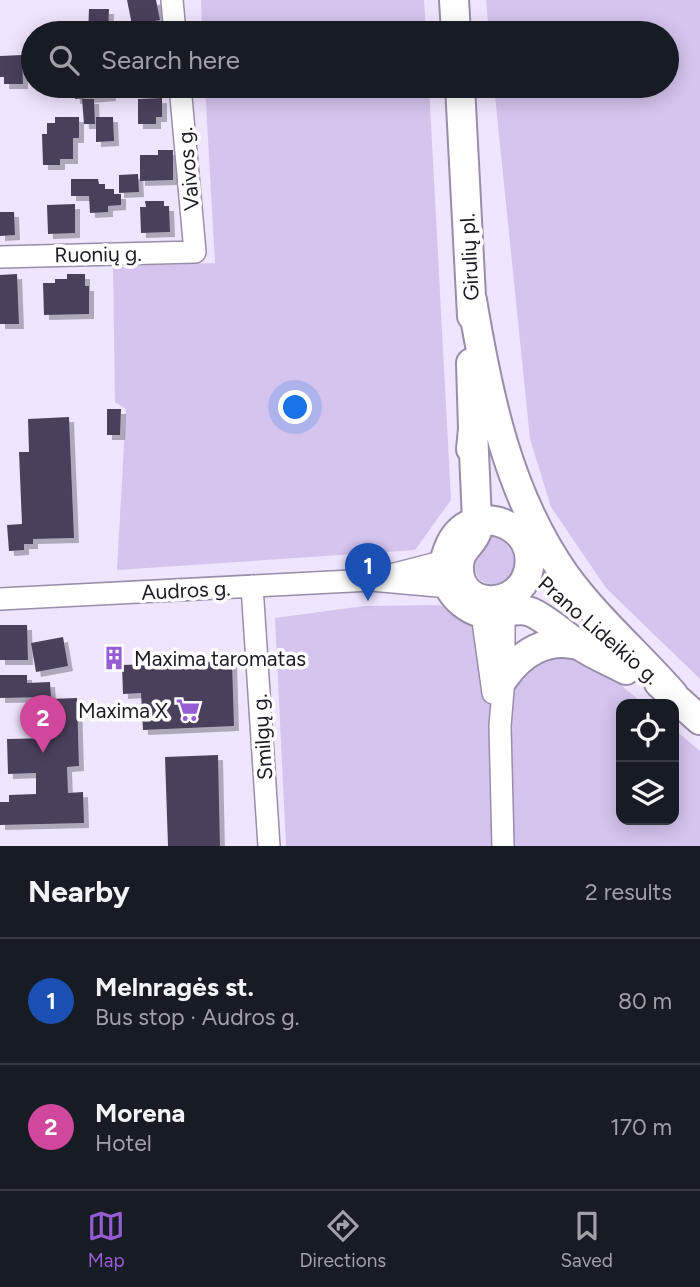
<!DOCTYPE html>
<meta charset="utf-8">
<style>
:root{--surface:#171b24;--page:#20242c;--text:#f1f3f6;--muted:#9ea1a6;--line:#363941;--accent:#955cd4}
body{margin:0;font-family:Figtree,sans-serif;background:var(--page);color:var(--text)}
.controls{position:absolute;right:21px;bottom:21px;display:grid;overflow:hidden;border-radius:14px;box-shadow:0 4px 18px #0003}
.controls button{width:63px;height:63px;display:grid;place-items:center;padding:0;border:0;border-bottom:2px solid var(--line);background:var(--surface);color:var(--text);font:35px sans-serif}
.you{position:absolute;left:296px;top:408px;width:24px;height:24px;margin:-18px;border:5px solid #fff;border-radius:50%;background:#1a73e8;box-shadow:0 0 0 10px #1a73e833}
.badge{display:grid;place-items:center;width:46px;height:46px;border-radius:50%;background:var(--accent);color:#fff;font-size:23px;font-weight:700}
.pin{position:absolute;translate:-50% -58px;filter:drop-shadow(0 2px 4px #0008)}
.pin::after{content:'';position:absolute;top:37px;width:24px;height:21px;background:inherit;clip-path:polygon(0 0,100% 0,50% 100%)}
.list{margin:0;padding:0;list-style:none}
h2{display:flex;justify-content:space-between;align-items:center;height:91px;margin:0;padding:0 28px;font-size:30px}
h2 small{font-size:23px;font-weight:400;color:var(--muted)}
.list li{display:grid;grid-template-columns:46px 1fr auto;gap:21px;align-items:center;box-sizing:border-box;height:126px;padding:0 28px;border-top:2px solid var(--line)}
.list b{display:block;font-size:26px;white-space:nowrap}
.list p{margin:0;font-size:23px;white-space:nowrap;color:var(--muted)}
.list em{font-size:23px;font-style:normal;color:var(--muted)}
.icon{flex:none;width:38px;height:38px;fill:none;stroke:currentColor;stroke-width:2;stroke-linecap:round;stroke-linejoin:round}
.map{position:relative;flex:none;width:700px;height:846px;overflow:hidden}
.search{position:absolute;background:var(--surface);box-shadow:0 4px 18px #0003;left:21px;right:21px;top:21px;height:77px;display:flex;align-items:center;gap:18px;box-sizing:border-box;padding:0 24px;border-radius:38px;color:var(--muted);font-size:26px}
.sheet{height:343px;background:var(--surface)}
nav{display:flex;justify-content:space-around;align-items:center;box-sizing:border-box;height:98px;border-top:2px solid var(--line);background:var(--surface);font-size:19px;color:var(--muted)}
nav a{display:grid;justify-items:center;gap:4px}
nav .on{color:var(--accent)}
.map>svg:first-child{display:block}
.green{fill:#d5c4ee}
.building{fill:#4c415b;filter:url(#shadow)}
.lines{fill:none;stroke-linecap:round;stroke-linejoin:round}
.minor-casing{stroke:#998eaa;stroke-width:24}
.secondary-casing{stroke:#998eaa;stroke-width:32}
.minor{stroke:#fff;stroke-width:21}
.secondary{stroke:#fff;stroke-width:28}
.labels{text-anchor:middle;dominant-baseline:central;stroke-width:7;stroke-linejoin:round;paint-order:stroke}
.street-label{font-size:21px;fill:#1e1a25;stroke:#fff}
.poi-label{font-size:21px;fill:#1e1a25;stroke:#fff;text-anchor:start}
</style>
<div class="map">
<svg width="700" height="846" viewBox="0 0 700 846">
<defs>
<filter id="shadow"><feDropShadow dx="5" dy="5" stdDeviation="0" flood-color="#0004"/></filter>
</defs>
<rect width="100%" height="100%" fill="#efe5fe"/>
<path class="green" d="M201,0H424L426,33H202Z
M486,0H700V679L606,588L551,507L530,439L494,86H667V33H489Z
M205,86H429L451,500L415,550L117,570L126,409L115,402L113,266L215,263Z
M491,534C520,545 524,581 491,585L480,580C467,560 485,552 491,534Z
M439,605C472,617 471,623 481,655H571L606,673L644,704H621V820H674V729L700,751V846H286L275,618L364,606Z"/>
<path class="building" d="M127,0H156L160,20L132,25Z
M89,9H109L108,33H88Z
M22,55L23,84H4V77H0V56Z
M74,86H110L111,96L75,99Z
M162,98V117H156V124H138V99Z
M82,99H94L95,124H84Z
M55,117H79V138H73V159H60V165H43L42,134H47V123H55Z
M96,117H113L114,141L96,142Z
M158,150H173V180L140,181V155H158Z
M138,174L139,192L119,193V175Z
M71,179H98L99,184H105V189H114V194H121V205L108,206V212L90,213L89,196H71Z
M145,201H164V206H169L170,232L141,233L140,207H146Z
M75,204V233L48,234L47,205Z
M0,212H14L15,235L0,236Z
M17,274L19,324H0V275Z
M67,274H85V286H89V314L44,315L43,283H55V279H67Z
M107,409H121L120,435H107Z
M69,417L74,538L33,539V544H24V550L9,551L7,525L22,524L19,452H29L28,419Z
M0,625H27L28,660H0Z
M63,637L68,666L36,672L31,643Z
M232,661L234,726L143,730L141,693L123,694L122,665Z
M0,675H27V683L50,682L51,697L0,698Z
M77,698L79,766L67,767L68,793L83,792L84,823L0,825V802H9V795L36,794V773L8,774L7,739L50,738L49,699Z
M218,755L220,846H168L165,757Z"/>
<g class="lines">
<g class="minor-casing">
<path id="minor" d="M172,0L175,33
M0,257L195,252L180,86
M383,577L445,561
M252,586L269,846
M0,599L371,580L449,587
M480,613L483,621L493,693
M503,846L500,726L504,678V613"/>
</g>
<g class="secondary-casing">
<path id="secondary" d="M454,0L456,33
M460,86L472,316
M472,300C488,396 508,494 565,575C596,618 638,654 673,694
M471,363L473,429L471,449
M473,429L477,521C477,524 478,528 477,531C473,545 458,549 459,569C460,610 518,610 528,572C541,525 474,499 451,543C446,553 443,564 445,574C449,597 471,615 494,614C507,613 518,607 531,612C549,620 563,635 579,645C594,655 611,662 626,670
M504,678C521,653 547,637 578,645
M659,683L700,720"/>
</g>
<use href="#minor" class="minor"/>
<use href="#secondary" class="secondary"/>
</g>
<defs>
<g id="building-bare" transform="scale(1.89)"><path d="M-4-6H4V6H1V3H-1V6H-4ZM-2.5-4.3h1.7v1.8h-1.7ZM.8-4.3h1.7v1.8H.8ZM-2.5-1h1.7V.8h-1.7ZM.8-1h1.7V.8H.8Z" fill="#955cd4" stroke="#fff" stroke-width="2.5" paint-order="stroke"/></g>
<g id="supermarket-bare" transform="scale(1.89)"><path d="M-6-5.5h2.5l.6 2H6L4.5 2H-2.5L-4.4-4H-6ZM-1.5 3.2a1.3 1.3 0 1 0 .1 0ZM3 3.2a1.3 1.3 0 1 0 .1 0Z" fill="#955cd4" stroke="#fff" stroke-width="2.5" paint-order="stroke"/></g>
</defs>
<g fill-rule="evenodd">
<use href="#building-bare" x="114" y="658"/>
<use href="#supermarket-bare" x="188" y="710"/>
</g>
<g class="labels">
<g class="street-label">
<text transform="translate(188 169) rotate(-95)">Vaivos g.</text>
<text transform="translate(98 254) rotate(-1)">Ruonių g.</text>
<text transform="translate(469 257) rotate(-93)">Girulių pl.</text>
<text transform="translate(186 590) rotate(-3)">Audros g.</text>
<text transform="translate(599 630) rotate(41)">Prano Lideikio g.</text>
<text transform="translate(262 737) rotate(-94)">Smilgų g.</text>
</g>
<g class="poi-label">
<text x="134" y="658">Maxima taromatas</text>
<text x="168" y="710" text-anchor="end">Maxima X</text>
</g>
</g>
</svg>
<div class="controls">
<button><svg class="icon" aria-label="locate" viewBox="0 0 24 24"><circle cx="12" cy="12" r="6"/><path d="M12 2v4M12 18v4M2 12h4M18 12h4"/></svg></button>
<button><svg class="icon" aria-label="layers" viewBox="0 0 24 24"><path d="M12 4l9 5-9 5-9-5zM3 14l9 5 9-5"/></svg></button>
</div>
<div class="you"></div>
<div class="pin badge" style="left:368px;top:601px;background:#1a4fb4">1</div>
<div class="pin badge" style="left:43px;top:753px;background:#d1479c">2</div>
<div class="search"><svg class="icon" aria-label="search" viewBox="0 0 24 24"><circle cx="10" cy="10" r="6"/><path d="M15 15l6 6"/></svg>Search here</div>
</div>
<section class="sheet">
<h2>Nearby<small>2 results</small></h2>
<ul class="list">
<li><span class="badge" style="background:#1a4fb4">1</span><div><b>Melnragės st.</b><p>Bus stop · Audros g.</p></div><em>80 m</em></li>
<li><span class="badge" style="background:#d1479c">2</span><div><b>Morena</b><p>Hotel</p></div><em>170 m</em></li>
</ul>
</section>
<nav>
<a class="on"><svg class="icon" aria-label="map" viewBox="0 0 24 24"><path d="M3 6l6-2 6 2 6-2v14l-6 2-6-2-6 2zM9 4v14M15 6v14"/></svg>Map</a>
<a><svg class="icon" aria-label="directions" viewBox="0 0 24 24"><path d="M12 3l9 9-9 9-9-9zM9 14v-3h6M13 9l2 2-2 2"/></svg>Directions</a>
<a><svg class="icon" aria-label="saved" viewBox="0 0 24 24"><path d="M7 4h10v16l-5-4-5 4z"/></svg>Saved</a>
</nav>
